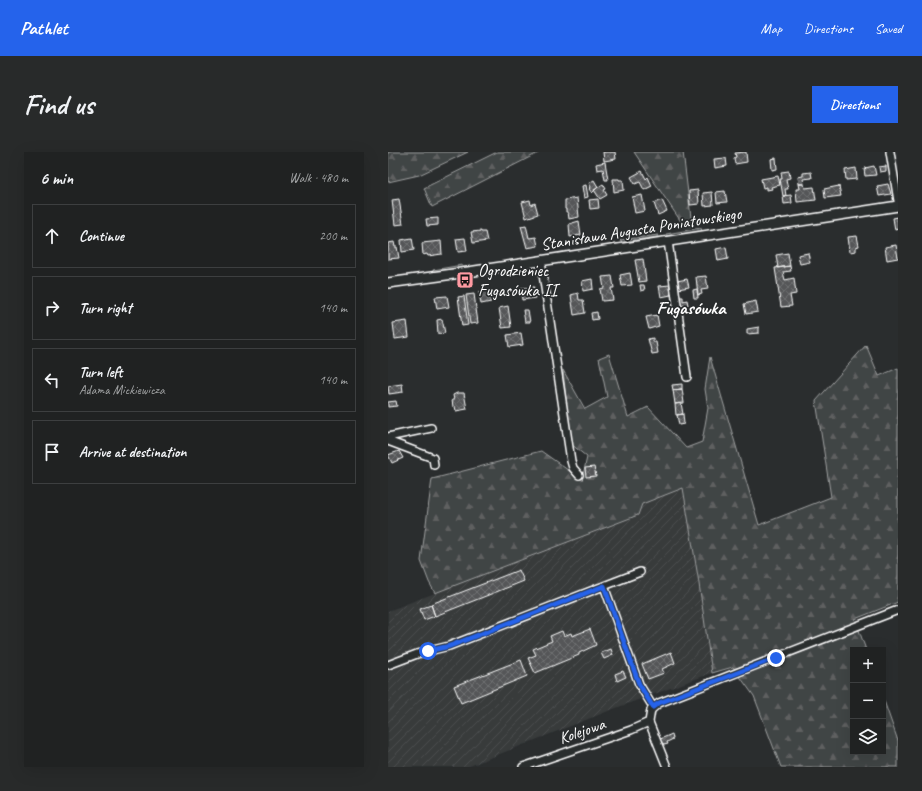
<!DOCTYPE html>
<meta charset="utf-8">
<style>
:root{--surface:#202222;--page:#282a2a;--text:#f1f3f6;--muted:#a2a4a5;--line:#3d3f40;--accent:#2563eb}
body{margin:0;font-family:Caveat,sans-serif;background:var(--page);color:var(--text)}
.controls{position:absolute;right:12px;bottom:12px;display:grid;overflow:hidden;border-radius:0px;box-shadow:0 4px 16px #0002}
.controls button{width:36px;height:36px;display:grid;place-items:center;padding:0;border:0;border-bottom:1px solid var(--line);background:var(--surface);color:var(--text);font:20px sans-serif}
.stop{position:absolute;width:12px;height:12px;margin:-9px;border:3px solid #2563eb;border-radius:50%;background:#fff}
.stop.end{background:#2563eb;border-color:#fff;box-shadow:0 1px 4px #0008}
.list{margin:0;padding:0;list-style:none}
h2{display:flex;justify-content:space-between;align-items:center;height:52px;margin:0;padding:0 16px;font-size:17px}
h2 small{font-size:13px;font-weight:400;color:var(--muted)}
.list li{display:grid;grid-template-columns:26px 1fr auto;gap:12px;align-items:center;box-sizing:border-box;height:64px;margin:0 8px 8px;padding:0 8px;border:1px solid var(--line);border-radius:0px}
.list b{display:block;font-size:15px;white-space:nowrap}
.list p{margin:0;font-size:13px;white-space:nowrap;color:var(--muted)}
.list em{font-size:13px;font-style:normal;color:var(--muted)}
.icon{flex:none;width:22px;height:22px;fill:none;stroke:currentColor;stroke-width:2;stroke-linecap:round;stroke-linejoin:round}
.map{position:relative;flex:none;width:510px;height:615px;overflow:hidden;border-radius:0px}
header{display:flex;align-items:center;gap:24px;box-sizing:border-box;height:56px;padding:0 20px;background:var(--accent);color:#fff}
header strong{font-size:19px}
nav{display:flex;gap:22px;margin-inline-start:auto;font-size:14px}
.intro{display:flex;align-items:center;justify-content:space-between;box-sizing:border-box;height:96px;padding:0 24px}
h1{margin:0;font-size:28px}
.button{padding:10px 18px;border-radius:0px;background:var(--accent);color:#fff;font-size:14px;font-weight:700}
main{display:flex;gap:24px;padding:0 24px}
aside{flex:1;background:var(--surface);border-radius:0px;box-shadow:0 4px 16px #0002}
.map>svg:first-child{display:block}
.industrial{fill:url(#industrial-furrows)}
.grass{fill:url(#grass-dots);stroke:#a0a2a2}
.forest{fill:url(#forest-firs);stroke:#a0a2a2}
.building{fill:url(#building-cross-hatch);stroke:#fff}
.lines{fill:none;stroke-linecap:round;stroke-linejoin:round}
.minor-casing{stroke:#fff;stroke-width:10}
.major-casing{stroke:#fff;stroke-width:12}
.minor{stroke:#2a2d2e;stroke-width:7}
.major{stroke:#2a2d2e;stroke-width:9}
.route{stroke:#2563eb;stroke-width:5}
.labels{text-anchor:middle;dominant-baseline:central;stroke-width:3.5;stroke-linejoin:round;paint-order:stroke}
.street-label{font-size:17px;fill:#fff;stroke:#2a2d2e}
.poi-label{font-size:17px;fill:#fff;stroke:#2a2d2e;text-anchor:start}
.quarter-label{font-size:19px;font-weight:bold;fill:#fff;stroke:#2a2d2e}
</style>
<header>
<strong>Pathlet</strong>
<nav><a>Map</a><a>Directions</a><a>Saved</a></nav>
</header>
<div class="intro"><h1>Find us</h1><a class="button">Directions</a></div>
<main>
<aside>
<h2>6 min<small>Walk · 480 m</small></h2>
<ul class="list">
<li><svg class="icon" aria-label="ahead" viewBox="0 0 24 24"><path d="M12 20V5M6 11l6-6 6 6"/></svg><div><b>Continue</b></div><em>200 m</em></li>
<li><svg class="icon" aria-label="right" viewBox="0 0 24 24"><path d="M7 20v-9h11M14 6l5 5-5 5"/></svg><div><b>Turn right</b></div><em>140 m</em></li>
<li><svg class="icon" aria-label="left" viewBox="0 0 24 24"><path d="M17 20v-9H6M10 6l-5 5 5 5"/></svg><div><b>Turn left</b><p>Adama Mickiewicza</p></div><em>140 m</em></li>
<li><svg class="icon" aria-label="arrive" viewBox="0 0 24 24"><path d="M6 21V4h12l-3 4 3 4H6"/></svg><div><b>Arrive at destination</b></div></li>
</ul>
</aside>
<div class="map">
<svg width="510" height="615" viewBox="0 0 510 615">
<defs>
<pattern id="industrial-furrows" width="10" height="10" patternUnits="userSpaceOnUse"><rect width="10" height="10" fill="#373a3b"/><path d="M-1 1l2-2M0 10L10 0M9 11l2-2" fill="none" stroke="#4b4e4f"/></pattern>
<pattern id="grass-dots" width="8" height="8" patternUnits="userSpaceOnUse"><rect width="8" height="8" fill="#414445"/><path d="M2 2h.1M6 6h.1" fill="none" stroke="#5e6061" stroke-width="1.8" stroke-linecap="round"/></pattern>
<pattern id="forest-firs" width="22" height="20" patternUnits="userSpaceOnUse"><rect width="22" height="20" fill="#414445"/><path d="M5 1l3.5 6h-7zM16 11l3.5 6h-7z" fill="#5e6061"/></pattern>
<pattern id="building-cross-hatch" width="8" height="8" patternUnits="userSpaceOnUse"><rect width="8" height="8" fill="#555758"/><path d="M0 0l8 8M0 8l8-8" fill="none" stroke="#6e7071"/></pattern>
</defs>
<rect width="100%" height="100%" fill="#2a2d2e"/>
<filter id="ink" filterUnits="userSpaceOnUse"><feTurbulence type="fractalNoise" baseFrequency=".025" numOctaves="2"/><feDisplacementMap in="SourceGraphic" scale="8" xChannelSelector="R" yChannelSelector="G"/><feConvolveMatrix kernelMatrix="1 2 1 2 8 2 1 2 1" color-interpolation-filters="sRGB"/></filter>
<g filter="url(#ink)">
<path class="industrial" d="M295,336L310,425L324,521L228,556L79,615H0V459L250,363L254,352Z"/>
<path class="grass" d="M313,76L314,79L278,84V82Z
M270,83L269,85L233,90L232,88Z
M74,113L75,116L46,121L45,118Z"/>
<path class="forest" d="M0,0H80L31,23L0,30Z
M109,0H152L44,55L36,36Z
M246,0H295L304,74H296Z
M478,193L491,224L510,216V450L467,467L478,498H465V600H495V546L510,589V615H393L366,544L345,515L324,521L310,425L295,336L254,352L250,363L47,441L41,430L33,409L44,327L153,299L194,328L199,305L183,292L175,218L197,257L219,245L211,206L221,202L240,265L260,255L298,296L314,290L320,256L317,237L322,205L371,373L443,345L428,249Z"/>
<path class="building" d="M215,0H227L228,7L216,9Z
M358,0L359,10L347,12L346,6L348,5L347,1Z
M338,6L339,14L327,16L326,7Z
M388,6L389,17L384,18L383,7Z
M217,10L220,28H217L215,17L209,18L208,12Z
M486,14L488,23L477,24L476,17H478L477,16Z
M498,14V19L492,20L491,15Z
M468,16L469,27L458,28L457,18Z
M254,19L258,27L260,25L264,34L256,38L252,30L247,32L243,25Z
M401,19L402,26L398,27L400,37H397L398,44H395L392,27H394L393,20Z
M423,20L424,26L415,27L416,32H411L410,25L415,24V21Z
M390,24L392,33L383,35L384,37L379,38V35L375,36L373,27Z
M225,27H231V28H235L236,38L226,40Z
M206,28L210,35L204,41L201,37L203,35L201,31Z
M215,32L218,37L216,38L219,43L212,47L206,38Z
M411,32H416L417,36L426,35L428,48L409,50L408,37H412Z
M500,32L503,42L491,44L489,34Z
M198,33L200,45L196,46L194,34Z
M451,34L453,44L437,46L436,37Z
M310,38L311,52L302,53L301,39Z
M337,39L339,50L329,51L328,40Z
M324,40L325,53L316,54L315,41Z
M254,43L257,59L247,61L244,45Z
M403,43L404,51L396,52L395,44Z
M189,46L191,65L181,67L180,60H178V57H177V48Z
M11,47L15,72L7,73L4,48Z
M210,47L211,56L202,57L201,48Z
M142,48L143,53L147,51L150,62L138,66L134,50Z
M274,48L279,59L270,63L266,51Z
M510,65V77L507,78L505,66Z
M50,66V73L39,74L38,67Z
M191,69L193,83L182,85L181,72Z
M138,73L141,86L148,85L150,94L139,96L133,74Z
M93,79V80H97L99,89L85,91L83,80Z
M469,84L471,94L468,95V99L462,100L460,85Z
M24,86L26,98L14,100L13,88Z
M77,86L79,99L70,100L68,87Z
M53,89L54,102L40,104L39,102L35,103L34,91Z
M6,90L7,95H9L11,106L0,107V91Z
M508,93L510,106L499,108L497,95Z
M338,95L340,107L330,109L328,97Z
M400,101L402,114L390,116L388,103Z
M420,101L422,110L412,112L410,103Z
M255,107L258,129L251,130L247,108Z
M402,114L403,119L395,120L397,128L406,126L408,142L402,143L404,154L393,155L387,116Z
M242,121L244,133L234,134L232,123Z
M224,124L226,136H223L225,148L214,149L212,137L216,136L214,125Z
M318,124L320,137L313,138L314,142L310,143L308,125Z
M204,127L205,137L195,139L194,129Z
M299,127L301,135L290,137L289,129Z
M252,133H256L257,138L253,139Z
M282,133L283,143L273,145L271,134Z
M146,135L147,146L134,148L133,136Z
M309,137L310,146H306L305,138Z
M101,138L103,150L93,152L91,140Z
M190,141L191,148H195L197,161L186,163L183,143Z
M86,142L90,171L82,172L78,143Z
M59,144L61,155L49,157L47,145Z
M76,144L80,173L74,174L70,145Z
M292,145H295V149L299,148L300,153L293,154Z
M368,149L370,160L358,162L356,152Z
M120,154L123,175L114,176L111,156Z
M135,158H140L142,170H137Z
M209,160L210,167L204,168L203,161Z
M269,163L271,174L261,177L258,165Z
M54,167L57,181L50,182L49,168Z
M19,169L21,185L7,187L5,171Z
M371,175V181L359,182V177Z
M133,181L135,193L121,195L119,183Z
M265,186V190H268L270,201L264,202L260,187Z
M14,232L15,240L1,242L0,234Z
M294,232V237L285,238L284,233Z
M294,237L296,251L287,252L285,238Z
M69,241H76L79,257L68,259L67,254L65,255L64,248H66L65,243Z
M8,249L9,254L0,255V250Z
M293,251L295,262L288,263L287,252Z
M295,262L296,272L291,273L289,263Z
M11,299L15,306L4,311L0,303Z
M206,315L208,324L198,325L197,316Z
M131,418L136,429L47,464L43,452Z
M43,453L47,464L36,468L32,457Z
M202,477L208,493L191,501V503L147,521L140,506L148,503L145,497L164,489L162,484L174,479L176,484L183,481L184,484Z
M223,497L225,503L216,507L213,501Z
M283,500L287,511L274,517L276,521L260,527L254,512Z
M133,508L139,524L73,551L66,534Z
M235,519L238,525L229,529L227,522Z
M284,582L285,587L279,590L280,592L276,593L275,591L272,592L270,588Z"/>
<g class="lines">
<g class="minor-casing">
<path id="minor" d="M502,0L510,49
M280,89L299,225
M153,109L183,309L185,316L191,323
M0,285L43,276
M0,289L45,306L46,313
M216,434L251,532L265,555
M0,513L29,502L61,494L252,420
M261,570L263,558L271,551L510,458
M261,570L279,615
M135,615L243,578L261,570"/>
</g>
<g class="major-casing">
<path id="major" d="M0,131L80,120L510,54"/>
</g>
<use href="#minor" class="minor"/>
<use href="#major" class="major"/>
</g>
</g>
<g class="lines" filter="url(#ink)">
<path class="route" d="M40,499L62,494L216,434L251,532L265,555L271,551L388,506"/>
</g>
<defs>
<g id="bus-square" transform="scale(0.9)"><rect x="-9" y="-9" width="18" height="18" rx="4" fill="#ff9aa2" stroke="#2a2d2e"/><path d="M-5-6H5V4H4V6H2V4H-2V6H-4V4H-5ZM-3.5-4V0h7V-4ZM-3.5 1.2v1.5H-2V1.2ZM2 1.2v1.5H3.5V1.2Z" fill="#111"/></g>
</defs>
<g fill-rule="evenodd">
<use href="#bus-square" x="77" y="128"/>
</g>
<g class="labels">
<g class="street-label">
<text transform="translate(253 77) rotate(-9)">Stanisława Augusta Poniatowskiego</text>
<text transform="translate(194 579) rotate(-19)">Kolejowa</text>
</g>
<g class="poi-label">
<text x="90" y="118">Ogrodzieniec<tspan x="90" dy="20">Fugasówka II</tspan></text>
</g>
<g class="quarter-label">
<text x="303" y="156">Fugasówka</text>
</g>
</g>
</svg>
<div class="controls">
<button>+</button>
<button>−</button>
<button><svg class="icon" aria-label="layers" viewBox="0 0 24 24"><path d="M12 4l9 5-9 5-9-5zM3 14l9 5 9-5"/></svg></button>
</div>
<div class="stop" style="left:40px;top:499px"></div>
<div class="stop end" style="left:388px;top:506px"></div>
</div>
</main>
